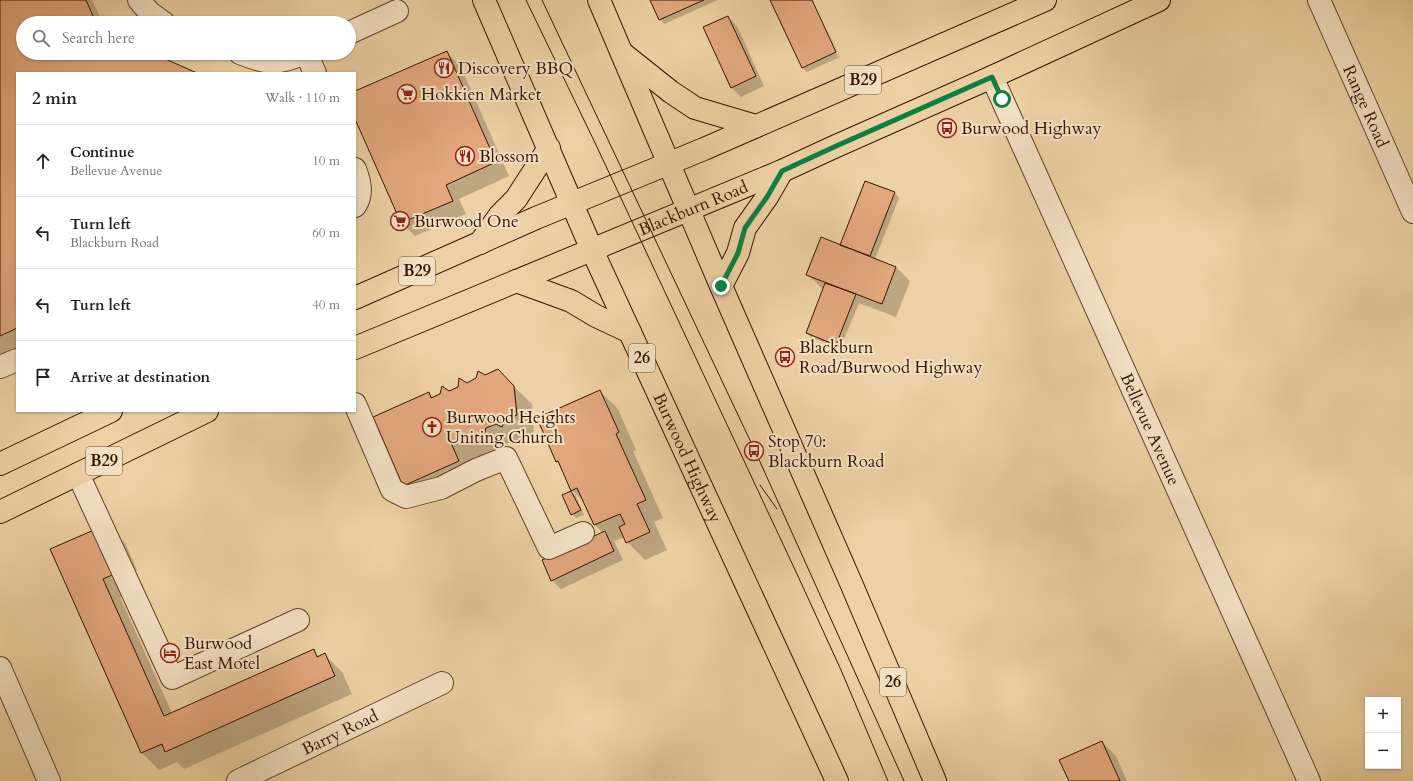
<!DOCTYPE html>
<meta charset="utf-8">
<style>
:root{--surface:#fff;--page:#f6f6f6;--text:#222;--muted:#767676;--line:#e0e0e0}
body{margin:0;font-family:Cardo,serif;background:var(--page);color:var(--text)}
.controls{position:absolute;right:12px;bottom:12px;display:grid;overflow:hidden;border-radius:0px;box-shadow:0 1px 3px #0004}
.controls button{width:36px;height:36px;display:grid;place-items:center;padding:0;border:0;border-bottom:1px solid var(--line);background:var(--surface);color:var(--text);font:20px sans-serif}
.stop{position:absolute;width:12px;height:12px;margin:-9px;border:3px solid #0b8043;border-radius:50%;background:#fff}
.stop.end{background:#0b8043;border-color:#fff;box-shadow:0 1px 4px #0008}
.list{margin:0;padding:0;list-style:none}
h2{display:flex;justify-content:space-between;align-items:center;height:52px;margin:0;padding:0 16px;font-size:17px}
h2 small{font-size:13px;font-weight:400;color:var(--muted)}
.list li{display:grid;grid-template-columns:26px 1fr auto;gap:12px;align-items:center;box-sizing:border-box;height:72px;padding:0 16px;border-top:1px solid var(--line)}
.list b{display:block;font-size:15px;white-space:nowrap}
.list p{margin:0;font-size:13px;white-space:nowrap;color:var(--muted)}
.list em{font-size:13px;font-style:normal;color:var(--muted)}
.icon{flex:none;width:22px;height:22px;fill:none;stroke:currentColor;stroke-width:2;stroke-linecap:round;stroke-linejoin:round}
.map{position:relative;flex:none;width:1413px;height:781px;overflow:hidden}
.search{position:absolute;background:var(--surface);box-shadow:0 1px 3px #0004;left:16px;top:16px;width:340px;height:44px;display:flex;align-items:center;gap:10px;box-sizing:border-box;padding:0 14px;border-radius:22px;color:var(--muted);font-size:15px}
.panel{position:absolute;background:var(--surface);box-shadow:0 1px 3px #0004;left:16px;top:72px;width:340px;height:340px;border-radius:0px}
.map>svg:first-child{display:block}
.shadow{fill:#0003}
.building{fill:#e2a77c;stroke:#341404}
.lines{fill:none;stroke-linecap:round;stroke-linejoin:round}
.minor-casing{stroke:#62432c;stroke-width:24}
.major-casing{stroke:#341404;stroke-width:24}
.highway-casing{stroke:#341404;stroke-width:24}
.minor{stroke:#f3e0c3;stroke-width:22}
.major{stroke:#edd0a3;stroke-width:22}
.highway{stroke:#edd0a3;stroke-width:22}
.tram{stroke:#341404;stroke-width:1}
.route{stroke:#0b8043;stroke-width:5}
.labels{text-anchor:middle;dominant-baseline:central;stroke-width:4;stroke-linejoin:round;paint-order:stroke}
.shield{fill:#f3e0c3;stroke:#6d513d;stroke-width:1}
.shield-label{font-size:16px;font-weight:bold;fill:#341404}
.poi-label{font-size:17px;fill:#341404;stroke:#f3e0c3;text-anchor:start}
.street-label{font-size:17px;fill:#341404;stroke:#f3e0c3}
</style>
<div class="map">
<svg width="1413" height="781" viewBox="0 0 1413 781">
<rect width="100%" height="100%" fill="#edd0a3"/>
<filter id="stains"><feTurbulence type="fractalNoise" baseFrequency=".005" numOctaves="4"/><feColorMatrix values="0 0 0 0 .2 0 0 0 0 .09 0 0 0 0 .02 0 0 0 .5 -.17"/></filter>
<radialGradient id="worn" r=".72"><stop offset=".6" stop-color="#630" stop-opacity="0"/><stop offset="1" stop-color="#630" stop-opacity=".3"/></radialGradient>
<path class="shadow" d="M0,0H92L103,23H23V53H149L195,73H17V348L0,356Z
M651,0H718L664,24L660,19Z
M771,0H811L838,57L839,56L814,0L840,57L807,72L803,68Z
M728,17L737,26L764,86L741,97L732,88Z
M446,52L460,65L509,176L459,199L466,214L415,236L402,223L355,117V92Z
M866,182L895,193L899,198L875,259L896,267L910,281L896,317L859,303L840,349L811,337L807,333L824,290L808,275L841,246Z
M497,370L532,404L534,433L523,438L520,444L514,441L504,445L502,452L496,449L486,453L483,459L478,456L468,461L476,478L421,503L404,485L429,393L434,398Z
M600,391L618,409L636,450L633,451L663,518L654,522L667,550L645,560L627,542L625,537L614,541L623,560L561,589L552,580L603,533L595,525L584,502L572,490L561,465L557,461Z
M571,492L576,496L584,515L576,518L572,514Z
M120,538L125,543L137,570L123,576L131,592L120,597L172,713L313,650L319,657L324,654L342,672L352,694L184,769L177,762L159,770L142,753L51,550L107,544Z
M1102,742L1116,756L1127,781H1070Z"/>
<path class="building" d="M0,0H86L96,23H23V53H152L197,73H17V328L0,336Z
M650,0H704L659,20Z
M770,0H812L836,52L802,68Z
M728,16L756,76L731,88L703,27Z
M447,51L496,162L446,185L453,201L401,223L355,119V91Z
M865,181L895,192L870,256L840,245Z
M821,237L896,267L882,304L806,275Z
M825,283L856,294L836,345L806,333Z
M498,369L514,386L517,415L505,420L502,427L496,424L486,428L484,435L478,432L469,436L466,442L460,439L451,443L459,461L403,486L373,417L429,392L431,398L440,394L442,386L449,391L458,387L459,378L467,383L476,378L478,371L485,375Z
M600,390L619,432L616,434L646,500L637,504L650,532L626,543L619,527L625,524L620,514L594,525L577,488L571,491L558,461L556,462L537,418Z
M571,491L581,510L571,515L562,495Z
M94,530L114,574L103,579L164,716L314,649L317,657L325,653L335,676L165,752L162,744L141,753L50,549Z
M605,531L614,551L551,581L542,560Z
M1102,741L1120,781H1069L1059,760Z"/>
<g class="lines">
<g class="minor-casing">
<g id="minor">
<path d="M139,0L150,13L164,23"/>
<path id="s1" d="M1319,0L1413,212"/>
<path d="M349,33L397,11"/>
<path d="M240,53C266,64 279,65 304,53"/>
<path d="M306,53L315,73"/>
<path id="s2" d="M992,77L1309,781"/>
<path d="M355,169C360,182 363,194 355,206"/>
<path d="M0,367L17,360"/>
<path d="M355,404L392,490L406,497L441,488L476,470L506,458L549,548L583,533"/>
<path d="M78,474L172,678L298,620"/>
<path d="M0,668L49,781"/>
<path id="s3" d="M238,781L442,683"/>
</g>
</g>
<g class="major-casing">
<g id="major">
<path d="M622,53L671,92L695,108L756,126"/>
<path d="M480,243L500,215L516,199L549,148"/>
<path d="M516,281L571,301L596,316L630,332"/>
<path d="M721,286L738,253L745,228L767,197L782,171"/>
<path d="M355,298L536,218L704,149L1045,0"/>
<path id="s4" d="M355,348L782,171L834,147L992,77L1159,0"/>
<path d="M0,464L111,411"/>
<path d="M0,512L207,411"/>
</g>
</g>
<g class="highway-casing">
<g id="highway">
<path id="s5" d="M484,0L592,250L837,781"/>
<path d="M599,0L721,286L851,583L935,781"/>
</g>
</g>
<use href="#minor" class="minor"/>
<use href="#major" class="major"/>
<use href="#highway" class="highway"/>
<path class="tram" d="M526,0L597,147L797,574L841,670L888,781
M542,0L756,453L904,781
M760,485L777,509"/>
</g>
<g class="lines">
<path class="route" d="M721,286L738,253L745,228L767,197L782,171L834,147L992,77L1002,99"/>
</g>
<defs>
<g id="restaurant-ring" transform="scale(1)"><circle r="9.5" fill="#f3e0c3" stroke="#8f2418" stroke-width="1.5"/><path d="M-5-6h1v4h1v-4h1v4h1v-4h1v5L-1.5 .5V6h-2V.5L-5-1ZM5-6V6H3V1.5H1.5Q1.5-4 5-6Z" fill="#8f2418"/></g>
<g id="supermarket-ring" transform="scale(1)"><circle r="9.5" fill="#f3e0c3" stroke="#8f2418" stroke-width="1.5"/><path d="M-6-5.5h2.5l.6 2H6L4.5 2H-2.5L-4.4-4H-6ZM-1.5 3.2a1.3 1.3 0 1 0 .1 0ZM3 3.2a1.3 1.3 0 1 0 .1 0Z" fill="#8f2418"/></g>
<g id="bus-ring" transform="scale(1)"><circle r="9.5" fill="#f3e0c3" stroke="#8f2418" stroke-width="1.5"/><path d="M-5-6H5V4H4V6H2V4H-2V6H-4V4H-5ZM-3.5-4V0h7V-4ZM-3.5 1.2v1.5H-2V1.2ZM2 1.2v1.5H3.5V1.2Z" fill="#8f2418"/></g>
<g id="church-ring" transform="scale(1)"><circle r="9.5" fill="#f3e0c3" stroke="#8f2418" stroke-width="1.5"/><path d="M-1.2-6h2.4v3.5h3.3v2.4h-3.3V6h-2.4V-.1h-3.3v-2.4h3.3Z" fill="#8f2418"/></g>
<g id="hotel-ring" transform="scale(1)"><circle r="9.5" fill="#f3e0c3" stroke="#8f2418" stroke-width="1.5"/><path d="M-6-4.5h1.5V1H6V5H4.5V3h-9V5H-6ZM-4 0a1.8 1.8 0 1 1 3.6 0ZM.5 0V-2.5h3Q6-2.5 6 0Z" fill="#8f2418"/></g>
</defs>
<g fill-rule="evenodd">
<use href="#restaurant-ring" x="444" y="68"/>
<use href="#supermarket-ring" x="407" y="94"/>
<use href="#bus-ring" x="947" y="128"/>
<use href="#restaurant-ring" x="465" y="156"/>
<use href="#supermarket-ring" x="400" y="221"/>
<use href="#bus-ring" x="785" y="357"/>
<use href="#church-ring" x="432" y="427"/>
<use href="#bus-ring" x="754" y="451"/>
<use href="#hotel-ring" x="170" y="653"/>
</g>
<g class="labels">
<g class="shield">
<rect x="845" y="66" width="36" height="28" rx="3"/>
<rect x="399" y="257" width="36" height="28" rx="3"/>
<rect x="629" y="344" width="26" height="28" rx="3"/>
<rect x="86" y="447" width="36" height="28" rx="3"/>
<rect x="880" y="668" width="26" height="28" rx="3"/>
</g>
<g class="shield-label">
<text x="863" y="80">B29</text>
<text x="417" y="271">B29</text>
<text x="642" y="358">26</text>
<text x="104" y="461">B29</text>
<text x="893" y="682">26</text>
</g>
<g class="poi-label">
<text x="458" y="68">Discovery BBQ</text>
<text x="421" y="94">Hokkien Market</text>
<text x="961" y="128">Burwood Highway</text>
<text x="479" y="156">Blossom</text>
<text x="414" y="221">Burwood One</text>
<text x="799" y="347">Blackburn<tspan x="799" dy="20">Road/Burwood Highway</tspan></text>
<text x="446" y="417">Burwood Heights<tspan x="446" dy="20">Uniting Church</tspan></text>
<text x="768" y="441">Stop 70:<tspan x="768" dy="20">Blackburn Road</tspan></text>
<text x="184" y="643">Burwood<tspan x="184" dy="20">East Motel</tspan></text>
</g>
<g class="street-label">
<text stroke="none"><textPath href="#s1" startOffset="116">Range Road</textPath></text>
<text stroke="none"><textPath href="#s4" startOffset="366">Blackburn Road</textPath></text>
<text stroke="none"><textPath href="#s2" startOffset="386">Bellevue Avenue</textPath></text>
<text stroke="none"><textPath href="#s5" startOffset="501">Burwood Highway</textPath></text>
<text stroke="none"><textPath href="#s3" startOffset="113">Barry Road</textPath></text>
</g>
</g>
<rect width="100%" height="100%" filter="url(#stains)"/>
<rect width="100%" height="100%" fill="url(#worn)"/>
</svg>
<div class="controls">
<button>+</button>
<button>−</button>
</div>
<div class="stop" style="left:1002px;top:99px"></div>
<div class="stop end" style="left:721px;top:286px"></div>
<div class="search"><svg class="icon" aria-label="search" viewBox="0 0 24 24"><circle cx="10" cy="10" r="6"/><path d="M15 15l6 6"/></svg>Search here</div>
<section class="panel">
<h2>2 min<small>Walk · 110 m</small></h2>
<ul class="list">
<li><svg class="icon" aria-label="ahead" viewBox="0 0 24 24"><path d="M12 20V5M6 11l6-6 6 6"/></svg><div><b>Continue</b><p>Bellevue Avenue</p></div><em>10 m</em></li>
<li><svg class="icon" aria-label="left" viewBox="0 0 24 24"><path d="M17 20v-9H6M10 6l-5 5 5 5"/></svg><div><b>Turn left</b><p>Blackburn Road</p></div><em>60 m</em></li>
<li><svg class="icon" aria-label="left" viewBox="0 0 24 24"><path d="M17 20v-9H6M10 6l-5 5 5 5"/></svg><div><b>Turn left</b></div><em>40 m</em></li>
<li><svg class="icon" aria-label="arrive" viewBox="0 0 24 24"><path d="M6 21V4h12l-3 4 3 4H6"/></svg><div><b>Arrive at destination</b></div></li>
</ul>
</section>
</div>
